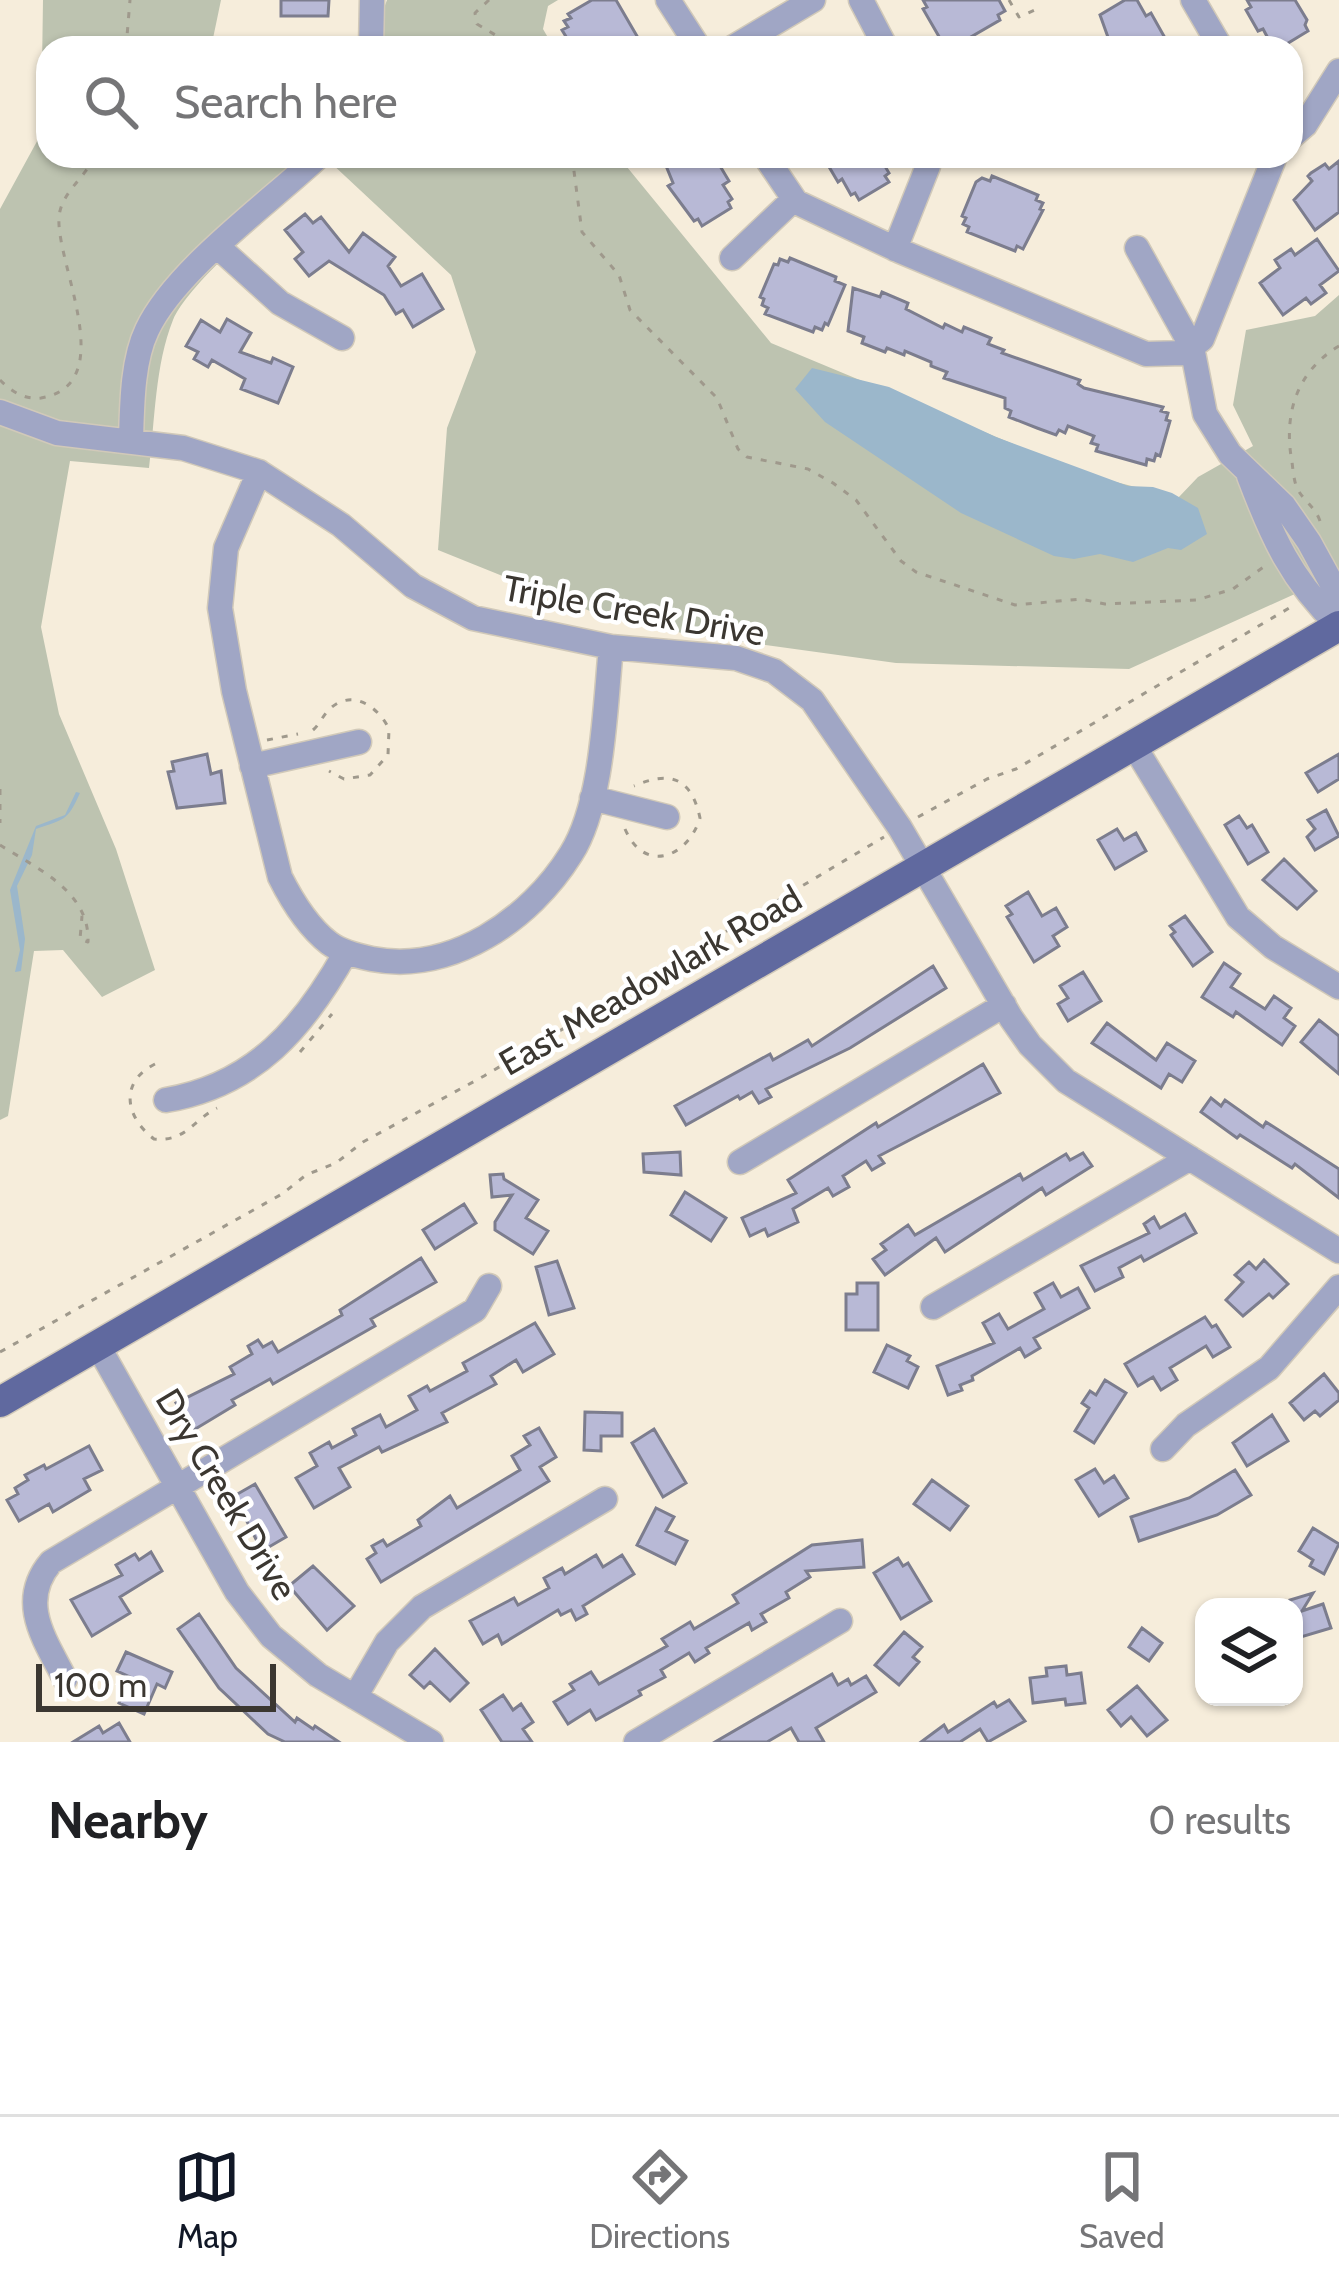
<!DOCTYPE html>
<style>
:root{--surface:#fff;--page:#f6f6f6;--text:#202124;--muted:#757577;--line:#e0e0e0;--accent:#111827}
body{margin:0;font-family:Cabin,sans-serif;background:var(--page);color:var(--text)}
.controls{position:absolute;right:36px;bottom:36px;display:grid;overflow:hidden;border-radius:24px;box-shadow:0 3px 9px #0004}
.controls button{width:108px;height:108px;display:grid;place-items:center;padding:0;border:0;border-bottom:3px solid var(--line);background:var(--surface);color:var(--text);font:60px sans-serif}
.scale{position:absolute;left:36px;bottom:30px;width:240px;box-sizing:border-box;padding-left:12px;border:6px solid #3b3731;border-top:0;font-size:33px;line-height:42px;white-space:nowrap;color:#3b3731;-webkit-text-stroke:9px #fff;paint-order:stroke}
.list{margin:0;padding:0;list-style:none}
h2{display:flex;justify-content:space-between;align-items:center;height:156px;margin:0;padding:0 48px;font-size:51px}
h2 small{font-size:39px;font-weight:400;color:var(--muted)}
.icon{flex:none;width:66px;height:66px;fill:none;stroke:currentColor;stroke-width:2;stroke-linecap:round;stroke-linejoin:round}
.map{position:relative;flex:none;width:1339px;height:1742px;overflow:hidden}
.search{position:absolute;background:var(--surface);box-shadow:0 3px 9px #0004;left:36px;right:36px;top:36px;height:132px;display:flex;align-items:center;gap:30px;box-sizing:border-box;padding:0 42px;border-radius:36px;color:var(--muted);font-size:45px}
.sheet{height:372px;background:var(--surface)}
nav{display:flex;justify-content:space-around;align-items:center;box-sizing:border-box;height:168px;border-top:3px solid var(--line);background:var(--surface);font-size:33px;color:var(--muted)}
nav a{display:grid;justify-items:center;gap:6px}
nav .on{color:var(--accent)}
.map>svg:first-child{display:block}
.green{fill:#bdc3b0}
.water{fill:#9bb7cb}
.building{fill:#b8b9d6;stroke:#7c7d8e;stroke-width:3}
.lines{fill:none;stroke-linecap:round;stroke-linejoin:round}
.minor-casing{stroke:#d1c9b9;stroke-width:27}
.major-casing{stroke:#d1c9b9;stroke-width:33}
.path{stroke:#9f998c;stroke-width:3;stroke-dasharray:6 9;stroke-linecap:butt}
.minor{stroke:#a0a6c5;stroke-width:24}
.major{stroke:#60699f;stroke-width:30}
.labels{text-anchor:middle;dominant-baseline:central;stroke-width:9;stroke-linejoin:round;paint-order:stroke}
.street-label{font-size:36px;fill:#3b3731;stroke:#fff}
</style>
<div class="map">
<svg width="1339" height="1742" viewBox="0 0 1339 1742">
<rect width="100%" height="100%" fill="#f6eddb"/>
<path class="green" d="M43,0H221L211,48H48V156H618L771,343L1085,474L1178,498L1198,477L1253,446L1233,405L1246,330L1315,316L1339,295V574L1129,669L896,663L686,634L590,611L438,550L447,428L476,352L451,275L330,162C294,195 189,280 173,320C155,365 155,420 149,468L70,461L41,627L59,714L116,849L155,970L102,997L63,950L34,951L8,1116L0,1120V209L41,134Z
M387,0H558L548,6L543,29L554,48H369Z"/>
<path class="water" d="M812,368L889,387L996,437L1128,486L1153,487L1172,493L1198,508L1207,534L1181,550L1168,548L1133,562L1100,554L1074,559L1054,556L961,513L825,422L795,389Z
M76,792L80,793C67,822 64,819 36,829L32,855L17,886L25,939L21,971L15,972L20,950L10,890L36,826L65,815Z"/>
<path class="building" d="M281,0H329L328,16H281Z
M592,0H616L641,43L633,48H573L562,30L568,27L564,21L571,18L568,14Z
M923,0H999L1005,11L998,15L1000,20L957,45L954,40L948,44L945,38L941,40L923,9L927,7Z
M1125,0H1137L1146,16L1151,13L1165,38L1160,41L1164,48H1095L1109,40L1100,15Z
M1247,0H1295L1307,20L1305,25L1308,31L1280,48L1270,42L1263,29L1258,31L1246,10L1251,7Z
M662,156H714L729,181L723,185L732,199L728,202L731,208L702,226L698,219L694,221L668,186L673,183Z
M832,156H879L889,173L885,176L889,182L859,200L855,193L851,195L842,179L838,182L825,160Z
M1339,161V212L1315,230L1294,200L1312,181L1308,176L1311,173L1325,164L1329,169Z
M992,176L1038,195L1036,200L1043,203L1040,209L1043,210L1023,249L1017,246L1015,251L967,232L969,227L963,224L966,218L962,216L976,182L982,178L990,181Z
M305,214L313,223L321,217L349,252L363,233L395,257L388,266L401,286L422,274L443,309L413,327L403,310L396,314L384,295L329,261L309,276L295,259L303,252L285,230Z
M1317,239L1339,271L1320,285L1326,293L1311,304L1306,298L1283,315L1260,283L1280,268L1275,260L1291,249L1295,255Z
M790,258L836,277L835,281L845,285L828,325L825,323L822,330L815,327L813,332L765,314L768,308L762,305L764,299L760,297L774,264L778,265L780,259L788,262Z
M853,288L880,297L882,292L908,303L906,309L943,328L945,324L962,332L964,327L991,338L988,344L1004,350L1002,353L1080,380L1078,384L1084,388L1163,407L1161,411L1168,413L1166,420L1170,421L1160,456L1156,454L1154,461L1147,459L1146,465L1096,451L1098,445L1091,443L1094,436L1068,426L1065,433L1059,430L1056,435L1037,428L1009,417L1011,411L1005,408V398L944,378L947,372L931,366V362L905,351L904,355L887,348L885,352L862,343L864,337L848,331Z
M227,319L251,333L240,352L271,363L273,358L293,367L278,403L241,389L245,379L212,360L208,367L194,359L198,352L186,346L201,320L220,332Z
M207,754L211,774L221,771L225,803L177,808L168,772L174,771L172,762Z
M1339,754V779L1318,792L1306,773Z
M1326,810L1339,836L1315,850L1307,837L1315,829L1308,820Z
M1239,816L1247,828L1252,825L1268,852L1248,864L1225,825Z
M1117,829L1124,840L1136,833L1146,851L1115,869L1098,840Z
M1284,859L1316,891L1297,909L1263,880Z
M1028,892L1042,916L1056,908L1067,927L1053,936L1059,946L1034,962L1007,917L1012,914L1006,906Z
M1185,916L1212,952L1193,966L1171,935L1175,932L1170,926Z
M1224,963L1240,974L1231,987L1265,1009L1274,996L1291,1008L1284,1018L1295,1026L1282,1045L1236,1012L1233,1017L1202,997Z
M933,966L946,988L850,1048L766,1089L771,1097L759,1103L752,1092L740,1099L738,1096L686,1125L675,1106L770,1054L773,1060L808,1040L812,1046Z
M1083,972L1101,1001L1068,1021L1058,1004L1068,998L1060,986Z
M1319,1020L1339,1036V1074L1301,1042Z
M1107,1023L1156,1060L1167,1043L1195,1061L1182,1082L1169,1074L1161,1088L1092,1043Z
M983,1064L1000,1093L879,1156L884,1163L872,1170L866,1161L843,1176L849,1187L833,1196L828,1188L793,1209L798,1222L768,1236L765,1229L750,1236L742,1218L796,1193L788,1180L876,1123L878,1127Z
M1211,1098L1221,1106L1225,1100L1263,1127L1266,1122L1339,1169V1198L1295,1164L1292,1168L1240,1135L1237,1138L1201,1112Z
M680,1152L681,1175L644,1172L643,1154Z
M1083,1153L1092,1166L1046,1195L1042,1188L945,1252L936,1238L885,1275L873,1259L886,1250L881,1244L908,1225L915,1235L1020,1174L1023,1180L1066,1154L1070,1160Z
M503,1174L504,1179L538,1200L526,1218L548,1231L533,1254L495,1230V1222L512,1195L492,1197L490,1175Z
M685,1192L726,1218L711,1241L671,1215Z
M464,1204L476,1223L435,1249L423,1230Z
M1185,1214L1196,1233L1144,1261L1141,1256L1119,1268L1123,1277L1095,1291L1081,1266L1149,1233L1144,1224L1154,1217L1160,1228Z
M421,1258L436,1282L371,1319L375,1326L273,1384L270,1379L232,1400L235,1405L192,1431L176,1403L234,1374L230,1367L252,1354L248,1346L258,1340L263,1347L272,1342L278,1352L342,1315L340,1310Z
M1264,1260L1288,1284L1273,1298L1269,1294L1243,1316L1226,1300L1243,1282L1235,1275L1249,1262L1256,1269Z
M557,1261L574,1308L549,1315L536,1267Z
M857,1283H878V1330H846V1294H857Z
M1053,1283L1061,1297L1078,1288L1089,1308L1034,1338L1040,1348L1025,1357L1020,1348L972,1376L973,1380L960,1385L962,1390L948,1395L937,1366L994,1343L983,1323L999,1314L1008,1329L1044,1309L1035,1293Z
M1205,1317L1212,1327L1216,1325L1230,1347L1213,1357L1206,1346L1170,1368L1177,1380L1161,1390L1153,1377L1138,1386L1125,1364Z
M535,1323L554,1354L523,1372L516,1360L491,1376L496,1384L442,1413L447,1422L382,1452L379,1447L339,1468L350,1487L314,1508L296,1478L317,1466L310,1453L329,1442L332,1448L356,1435L353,1429L380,1415L386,1427L417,1410L409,1396L427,1386L430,1391L467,1371L463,1363Z
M887,1345L910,1356L907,1361L918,1367L908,1388L874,1372Z
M1324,1374L1339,1393V1400L1320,1416L1315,1411L1304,1420L1290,1403Z
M1105,1380L1126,1393L1094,1443L1075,1431L1089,1408L1082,1403L1090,1391L1096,1395Z
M585,1412L622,1413V1436H601V1451L584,1450Z
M1272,1415L1288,1441L1247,1466L1233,1443Z
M539,1428L556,1457L540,1467L549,1481L381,1582L367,1559L376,1553L372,1546L383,1540L387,1546L421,1526L418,1520L450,1496L457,1508L520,1470L512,1456L530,1445L524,1436Z
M654,1429L686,1483L663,1497L632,1443Z
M89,1446L102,1470L84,1479L90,1490L53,1512L49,1504L19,1521L7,1500L18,1494L15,1488L28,1480L25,1475L44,1465L46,1469Z
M1095,1469L1104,1483L1114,1476L1128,1498L1099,1516L1076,1480Z
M1235,1470L1251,1495L1217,1515L1139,1541L1131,1517L1189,1498Z
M932,1480L968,1506L950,1530L914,1504Z
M255,1484L286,1537L262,1551L234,1496Z
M656,1508L674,1517L666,1531L687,1541L675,1564L637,1545Z
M1313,1528L1339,1544L1324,1574L1310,1566L1313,1560L1299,1551Z
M862,1540L864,1567L806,1571L810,1577L786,1592L789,1598L761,1614L766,1622L752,1630L749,1623L706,1648L709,1653L695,1662L689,1653L661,1670L665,1677L639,1691L641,1695L596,1720L590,1710L568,1724L554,1702L574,1690L570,1684L591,1672L599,1684L667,1646L662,1639L690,1622L694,1629L738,1603L733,1595L812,1545Z
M151,1552L162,1571L120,1597L130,1613L92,1636L71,1600L122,1575L116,1565L135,1554L139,1560Z
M596,1555L603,1567L622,1555L634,1574L583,1606L587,1614L576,1620L571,1610L561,1615L558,1610L502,1644L498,1635L483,1644L470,1621L514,1598L518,1605L549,1588L544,1578L562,1568L565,1574Z
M898,1558L903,1566L908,1563L931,1601L901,1619L874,1573Z
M313,1566L354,1606L327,1630L289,1586Z
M1313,1593L1302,1611L1323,1604L1331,1628L1301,1637L1290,1600Z
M199,1614L236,1668L295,1722L297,1718L313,1729L315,1726L339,1742H285L268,1734L219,1688L178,1629Z
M1142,1628L1162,1643L1149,1661L1129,1647Z
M904,1632L922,1647L913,1657L919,1662L899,1685L875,1665Z
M435,1649L468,1683L450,1701L430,1682L424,1688L410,1675Z
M126,1652L172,1672L165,1688L157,1684L144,1714L119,1703L130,1677L117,1671Z
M1066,1666L1067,1675L1081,1673L1085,1703L1066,1705L1065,1699L1033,1703L1030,1678L1047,1676L1046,1668Z
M832,1674L838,1685L848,1679L851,1685L866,1676L876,1692L816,1728L824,1742H799L791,1728L767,1742H715Z
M1137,1686L1167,1720L1147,1736L1131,1717L1121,1726L1108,1710Z
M503,1695L513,1710L521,1704L533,1722L523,1729L532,1742H502L481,1710Z
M1009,1700L1025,1721L988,1742L980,1729L960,1742H921L944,1725L948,1732L994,1702L997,1707Z
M119,1723L130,1742H73L99,1726L103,1733Z"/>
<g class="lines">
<g class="minor-casing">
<path id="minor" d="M668,0L699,48
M861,0L886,48
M1193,0L1221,48
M371,48L372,0
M732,48L813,0
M1291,137L1305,125L1339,71
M765,156L796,202L900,251L1146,354L1184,353L1202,339L1275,156
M218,247L280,303L342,338
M1137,248L1192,347L1205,414L1230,454L1284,506L1309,542L1332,584L1339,626
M895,249L928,166V156
M732,258L794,199
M0,412L57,433L183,448L259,472L341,525L413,586L473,618L611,647L736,658L774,671L812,700L900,828L1011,1018L1030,1045L1066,1081L1339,1251
M131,441C132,407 132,361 147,330C175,270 269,203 319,156
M259,472L226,548L220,608L234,691L280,877C292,901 307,926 329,943C341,952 357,956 372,959C451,974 530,920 571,854C603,804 605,707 611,647
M1249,476C1272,537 1291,580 1339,626
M1133,744L1238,917L1273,947L1339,987
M252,766L359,742
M592,798L667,817
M166,1100C255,1085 304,1027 346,952
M740,1162L1004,1005
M933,1307L1190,1158
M98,1346L237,1592L271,1636L318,1675L431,1742
M1163,1449L1186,1425L1269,1368L1339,1287
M65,1679C45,1640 17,1602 51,1562L475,1310L489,1286
M355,1697L387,1642L422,1607L605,1499
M636,1742L840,1621"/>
</g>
<g class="major-casing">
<path id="major" d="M0,1402L1339,626"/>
</g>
<path class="path" d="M489,0L475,13L477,24L517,48
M1009,0L1019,17L1035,10
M126,48L130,0
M572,156L582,232L619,275L630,310L717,398L738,449L747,457L808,469L833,483L856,500L901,561L916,572L1015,605L1081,599L1105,604L1197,600L1233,589L1265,566
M0,380C11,391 24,400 41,398C125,384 49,252 60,211C65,190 86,176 95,156
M1320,521C1315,507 1305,502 1298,490C1294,483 1293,470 1292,462C1283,414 1297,371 1339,346
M313,730C321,723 323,714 332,707C354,689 379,708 389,729L388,755L370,775L344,779L329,771
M267,740L298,734
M0,789V823
M918,817L987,779L1016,769L1296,604
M625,829C645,875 688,857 700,818C691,776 669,771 634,786
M0,845C36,868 90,891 88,942L80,939L82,916
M300,1052L332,1014
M155,1064C119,1082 125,1117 154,1139C186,1142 193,1120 217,1108
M0,1352L282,1194L306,1175L336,1163L363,1142L484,1076L884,837"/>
<use href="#minor" class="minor"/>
<use href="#major" class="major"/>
</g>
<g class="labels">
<g class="street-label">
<text transform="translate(634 610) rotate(10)">Triple Creek Drive</text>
<text transform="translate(650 980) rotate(-30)">East Meadowlark Road</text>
<text transform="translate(227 1494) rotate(59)">Dry Creek Drive</text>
</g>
</g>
</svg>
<div class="controls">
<button><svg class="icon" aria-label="layers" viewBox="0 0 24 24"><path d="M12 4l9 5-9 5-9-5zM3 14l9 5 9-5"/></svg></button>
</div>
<div class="scale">100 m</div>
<div class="search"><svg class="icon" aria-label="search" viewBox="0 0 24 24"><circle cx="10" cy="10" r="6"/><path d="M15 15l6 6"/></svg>Search here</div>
</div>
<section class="sheet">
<h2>Nearby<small>0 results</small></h2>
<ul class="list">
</ul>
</section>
<nav>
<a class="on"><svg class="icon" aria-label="map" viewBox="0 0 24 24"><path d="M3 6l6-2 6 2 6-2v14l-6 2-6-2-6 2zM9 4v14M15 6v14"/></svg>Map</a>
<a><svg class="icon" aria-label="directions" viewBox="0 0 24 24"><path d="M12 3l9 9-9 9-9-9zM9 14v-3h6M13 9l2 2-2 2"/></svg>Directions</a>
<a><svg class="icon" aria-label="saved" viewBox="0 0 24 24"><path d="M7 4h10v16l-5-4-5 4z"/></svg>Saved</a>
</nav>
